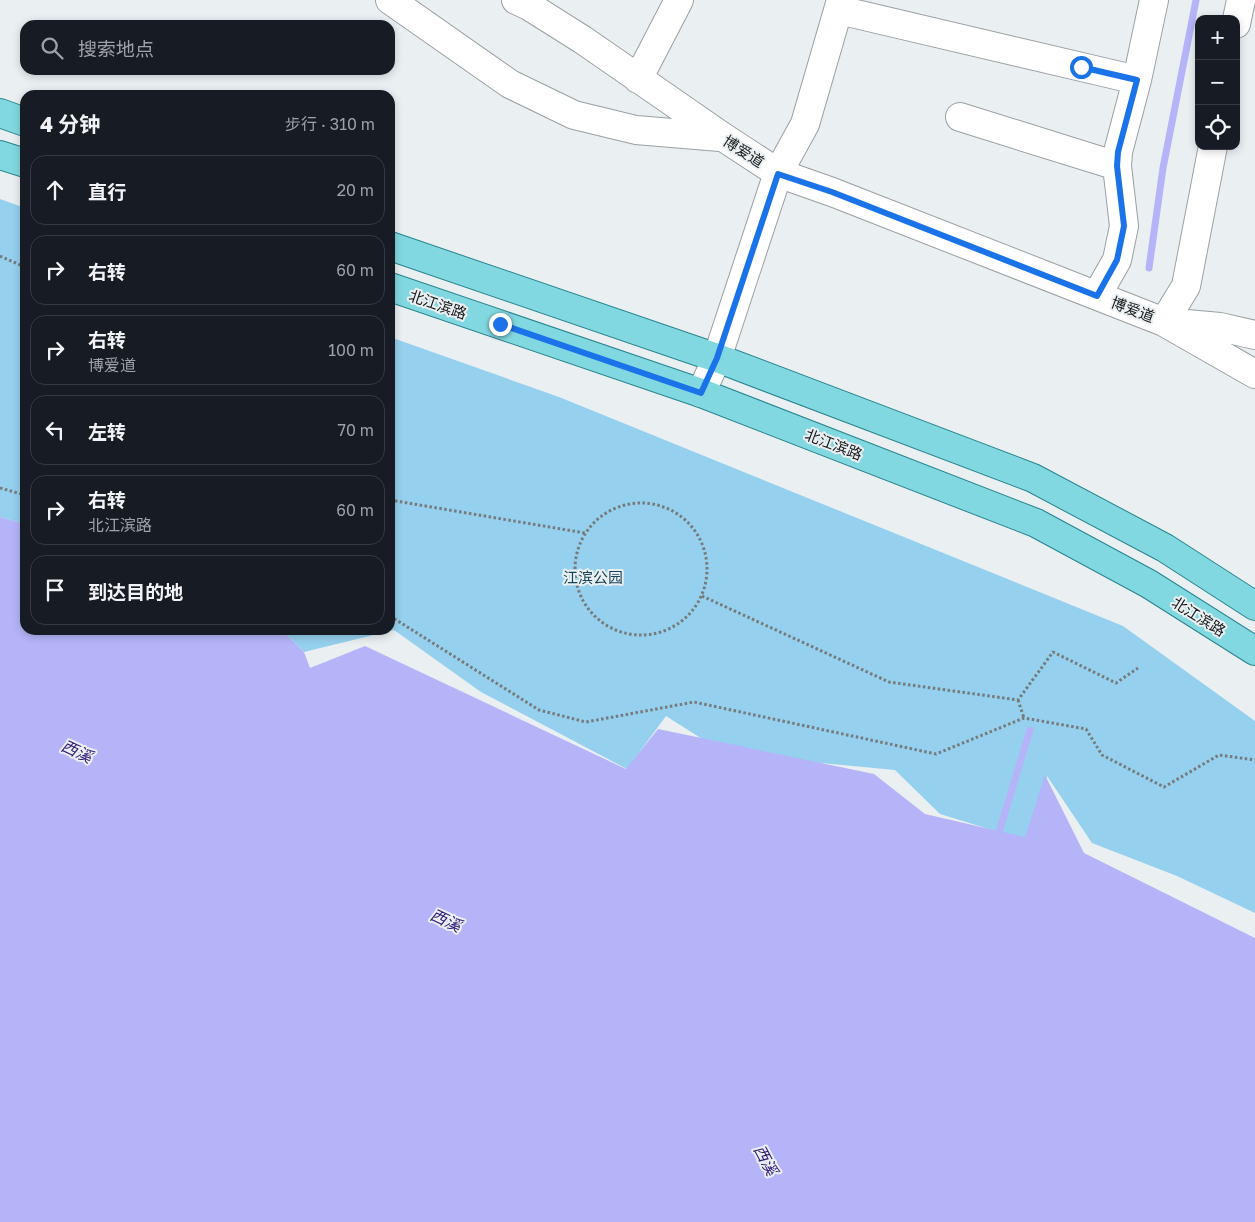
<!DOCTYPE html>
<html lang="zh">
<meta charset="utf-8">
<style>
:root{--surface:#171b24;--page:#242831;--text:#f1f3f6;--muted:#9ea1a6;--line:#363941}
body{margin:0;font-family:"Golos Text","Noto Sans SC",sans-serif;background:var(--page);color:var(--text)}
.controls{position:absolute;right:15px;top:15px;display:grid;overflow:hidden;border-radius:10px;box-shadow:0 2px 8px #0003}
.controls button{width:45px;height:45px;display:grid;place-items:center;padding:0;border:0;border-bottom:1px solid var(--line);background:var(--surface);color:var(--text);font:25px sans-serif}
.stop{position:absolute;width:15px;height:15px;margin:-11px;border:4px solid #1a73e8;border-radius:50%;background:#fff}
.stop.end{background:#1a73e8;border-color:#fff;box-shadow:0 1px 5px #0008}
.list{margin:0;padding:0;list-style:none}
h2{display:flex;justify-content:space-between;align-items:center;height:65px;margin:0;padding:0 20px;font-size:21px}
h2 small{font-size:16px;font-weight:400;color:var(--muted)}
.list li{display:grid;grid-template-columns:32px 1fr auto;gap:15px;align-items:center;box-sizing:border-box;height:70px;margin:0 10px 10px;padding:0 10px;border:1px solid var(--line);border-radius:15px}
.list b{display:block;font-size:19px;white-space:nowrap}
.list p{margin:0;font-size:16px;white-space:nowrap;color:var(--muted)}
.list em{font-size:16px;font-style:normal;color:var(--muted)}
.icon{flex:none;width:28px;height:28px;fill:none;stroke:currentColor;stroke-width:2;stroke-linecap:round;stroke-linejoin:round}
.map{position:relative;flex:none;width:1255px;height:1222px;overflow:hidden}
.search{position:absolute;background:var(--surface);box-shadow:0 2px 8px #0003;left:20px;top:20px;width:375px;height:55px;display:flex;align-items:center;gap:12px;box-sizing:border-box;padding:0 18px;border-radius:15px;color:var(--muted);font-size:19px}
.panel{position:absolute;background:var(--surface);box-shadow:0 2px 8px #0003;left:20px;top:90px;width:375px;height:545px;border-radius:15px}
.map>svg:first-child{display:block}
.green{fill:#95d0ee}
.water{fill:#b5b4f9}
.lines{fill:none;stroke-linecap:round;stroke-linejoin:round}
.stream{stroke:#b5b4f9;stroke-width:7}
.minor-casing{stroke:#9aa0a2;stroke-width:30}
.major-casing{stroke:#26848d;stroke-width:30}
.path{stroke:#767a7b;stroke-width:3;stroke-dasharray:2.5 2.5;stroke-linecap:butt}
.minor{stroke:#fff;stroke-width:28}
.major{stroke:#82d8e0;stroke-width:28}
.route{stroke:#1a73e8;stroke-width:6}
.labels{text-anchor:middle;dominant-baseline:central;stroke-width:4;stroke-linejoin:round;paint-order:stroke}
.street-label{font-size:15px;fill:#161819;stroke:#eaeff2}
.park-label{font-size:15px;fill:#164459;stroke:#eaeff2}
.water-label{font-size:16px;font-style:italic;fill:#301979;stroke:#eaeff2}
</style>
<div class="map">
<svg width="1255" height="1222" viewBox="0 0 1255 1222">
<rect width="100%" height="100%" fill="#eaeff2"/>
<path class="green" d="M0,199L25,208V524L0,517Z
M390,337L559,397L1123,626L1255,721V913L1177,876L1092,843L1047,776L1041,845L940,814L895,770L726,754L666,716L627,769L481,692L394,630L304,652L282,630H390Z"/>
<path class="water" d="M0,517L25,524V630H282L304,652L310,668L365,646L626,769L658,729L874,774L925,814L1025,837L1045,775L1084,853L1255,938V1222H0Z"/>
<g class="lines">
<path class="stream" d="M1149,268L1163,168L1196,0
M997,839L1030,730"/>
<g class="minor-casing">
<path id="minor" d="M390,0L510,84L574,115L636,130L720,137
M516,0L529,6L583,40L723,137L778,173L832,192L1164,322L1220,327L1255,335
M839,10L1137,80
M1236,24L1241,0
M638,79L679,0
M960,117L1117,166
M1213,146L1186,286L1164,322L1255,374
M1097,295L1117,260L1124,226L1117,166L1118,152L1137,80L1154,0
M701,393L717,358L778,173L805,124L841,0"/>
</g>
<g class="major-casing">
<path id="major" d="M0,113L25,122
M0,155L25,163
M390,246L717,358L1033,478L1165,548L1255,606
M390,287L701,393L1036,523L1149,584L1255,651"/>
</g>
<path class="path" d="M0,256L25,267
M0,488L25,495
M390,500L585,533
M575 569a66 66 0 1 1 132 0a66 66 0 1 1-132 0Z
M702,596L889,682L1018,700L1053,652L1116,683L1138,668
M390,616L539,710L586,722L694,702L936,754L1024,718L1086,729L1102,755L1164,787L1219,755L1255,760
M1018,700L1024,718"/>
<use href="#minor" class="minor"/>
<use href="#major" class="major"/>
</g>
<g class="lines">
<path class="route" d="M500,324L701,393L717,358L778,174L832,192L1097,296L1117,260L1124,226L1117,166L1118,152L1137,80L1081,67"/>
</g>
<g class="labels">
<g class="street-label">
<text transform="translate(744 151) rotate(33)">博爱道</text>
<text transform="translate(438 304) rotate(19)">北江滨路</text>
<text transform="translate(1133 309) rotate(21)">博爱道</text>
<text transform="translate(834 444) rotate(21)">北江滨路</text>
<text transform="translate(1199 616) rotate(32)">北江滨路</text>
</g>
<g class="park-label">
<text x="593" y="577">江滨公园</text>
</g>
<g class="water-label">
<text transform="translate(77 751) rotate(25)">西溪</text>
<text transform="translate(446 920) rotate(25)">西溪</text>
<text transform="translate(766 1160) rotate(62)">西溪</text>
</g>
</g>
</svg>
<div class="controls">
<button>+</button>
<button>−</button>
<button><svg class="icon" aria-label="locate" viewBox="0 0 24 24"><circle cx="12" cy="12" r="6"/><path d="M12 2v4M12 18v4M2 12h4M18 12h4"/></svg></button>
</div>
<div class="stop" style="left:1081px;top:67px"></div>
<div class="stop end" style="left:500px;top:324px"></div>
<div class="search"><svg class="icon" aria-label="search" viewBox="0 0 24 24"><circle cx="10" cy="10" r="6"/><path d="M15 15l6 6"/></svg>搜索地点</div>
<section class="panel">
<h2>4 分钟<small>步行 · 310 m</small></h2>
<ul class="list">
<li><svg class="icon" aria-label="ahead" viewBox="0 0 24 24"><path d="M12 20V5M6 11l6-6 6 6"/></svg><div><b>直行</b></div><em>20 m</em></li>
<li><svg class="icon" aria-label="right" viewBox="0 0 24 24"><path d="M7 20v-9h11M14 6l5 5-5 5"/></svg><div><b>右转</b></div><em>60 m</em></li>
<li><svg class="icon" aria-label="right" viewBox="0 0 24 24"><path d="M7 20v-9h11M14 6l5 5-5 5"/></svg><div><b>右转</b><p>博爱道</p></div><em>100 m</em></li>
<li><svg class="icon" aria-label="left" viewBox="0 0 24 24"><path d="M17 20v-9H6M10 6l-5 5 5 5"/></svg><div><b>左转</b></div><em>70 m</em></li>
<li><svg class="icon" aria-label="right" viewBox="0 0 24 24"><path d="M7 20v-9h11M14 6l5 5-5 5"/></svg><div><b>右转</b><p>北江滨路</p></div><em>60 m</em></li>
<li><svg class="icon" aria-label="arrive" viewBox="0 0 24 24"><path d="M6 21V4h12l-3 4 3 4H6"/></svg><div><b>到达目的地</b></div></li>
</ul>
</section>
</div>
